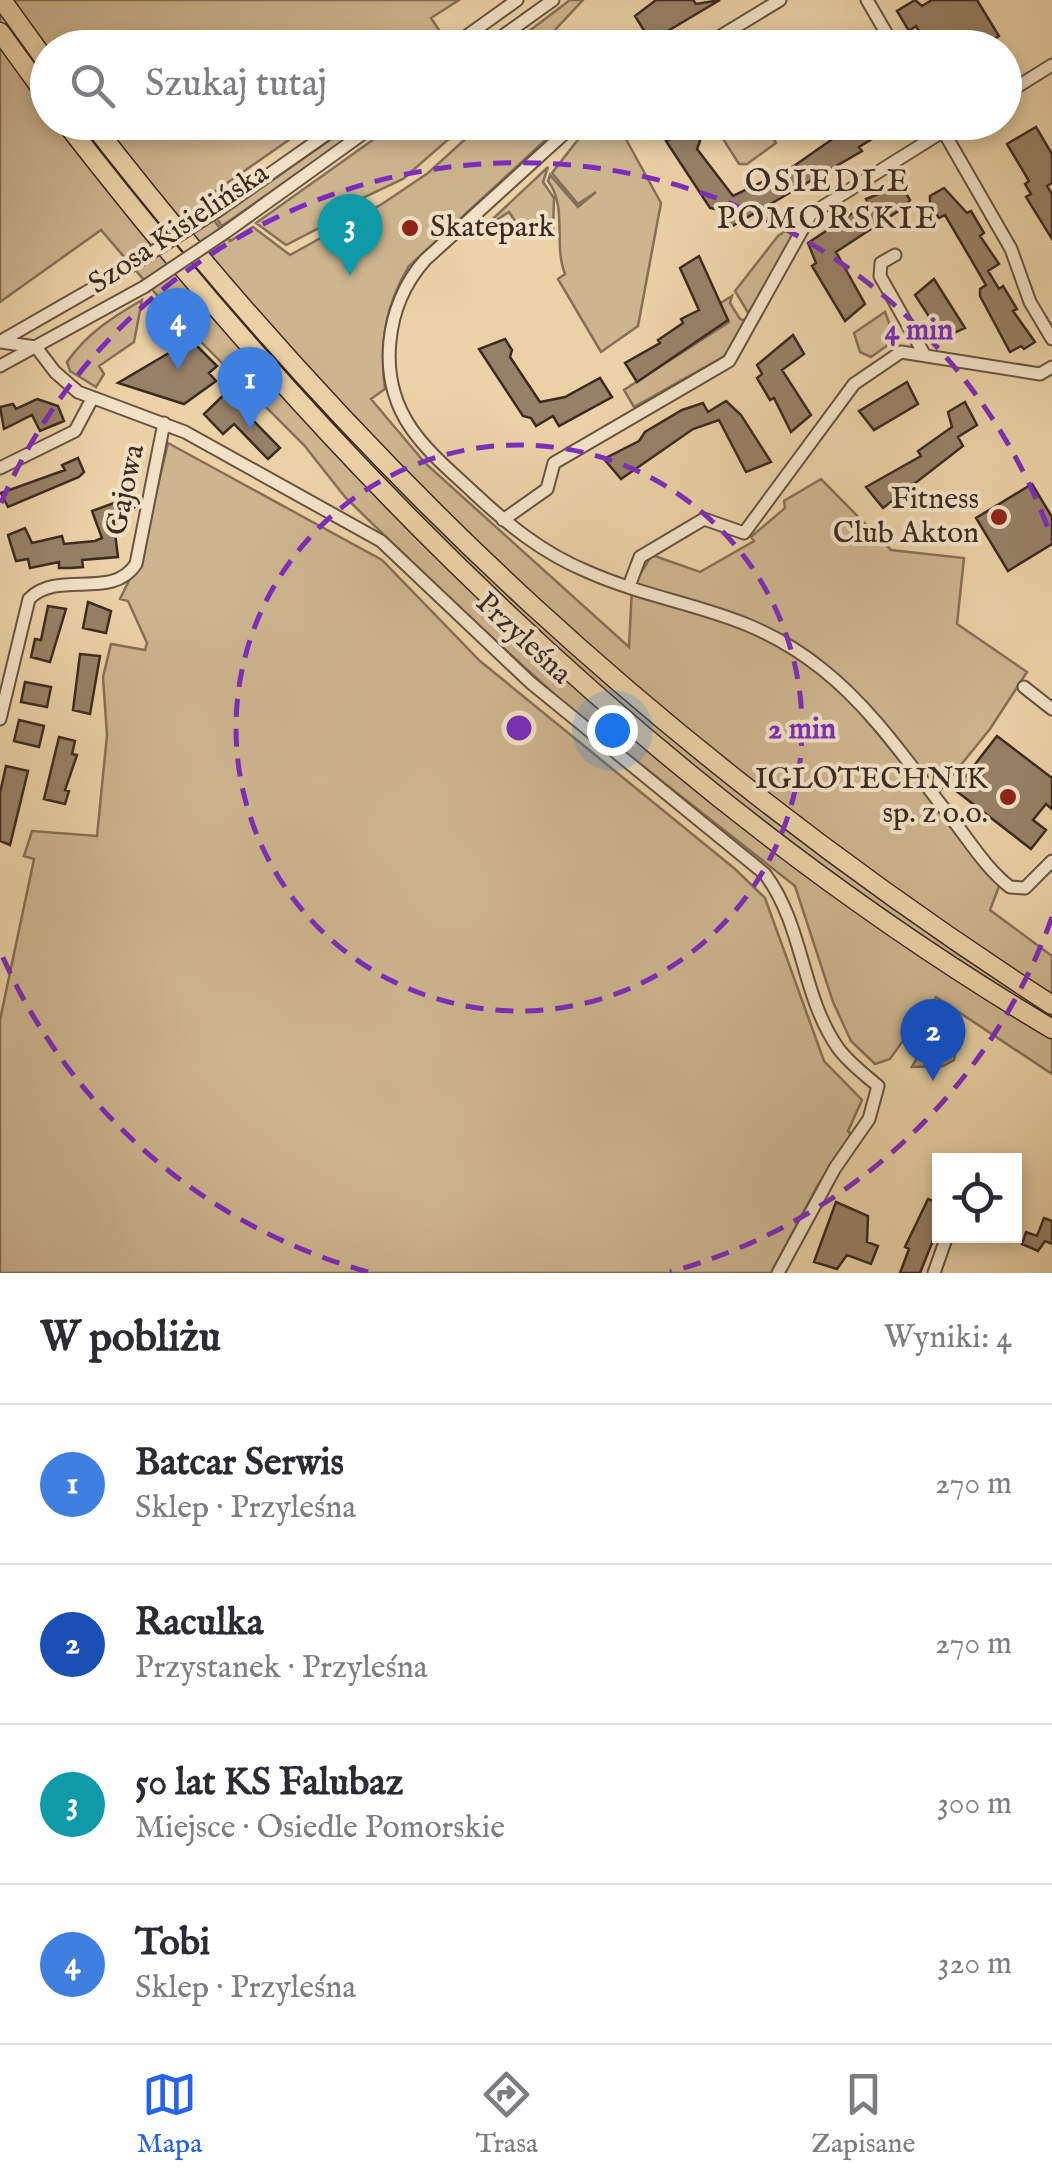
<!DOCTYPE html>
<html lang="pl">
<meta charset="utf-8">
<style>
:root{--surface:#fff;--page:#f2f2f3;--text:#2b2b33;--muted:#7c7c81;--line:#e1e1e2;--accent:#2563eb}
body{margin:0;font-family:"IM FELL English",serif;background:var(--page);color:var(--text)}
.controls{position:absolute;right:30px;bottom:30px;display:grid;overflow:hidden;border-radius:0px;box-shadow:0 5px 15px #0003}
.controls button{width:90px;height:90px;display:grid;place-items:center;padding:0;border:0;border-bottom:2px solid var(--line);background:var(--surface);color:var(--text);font:50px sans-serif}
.you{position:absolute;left:612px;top:730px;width:35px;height:35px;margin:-25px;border:8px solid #fff;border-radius:50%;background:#1a73e8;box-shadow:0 0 0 15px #1a73e833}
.badge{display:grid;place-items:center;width:65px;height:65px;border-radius:50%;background:var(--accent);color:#fff;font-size:32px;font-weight:700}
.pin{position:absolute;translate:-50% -82px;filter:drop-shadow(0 2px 5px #0008)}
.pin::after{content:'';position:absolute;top:52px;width:35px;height:30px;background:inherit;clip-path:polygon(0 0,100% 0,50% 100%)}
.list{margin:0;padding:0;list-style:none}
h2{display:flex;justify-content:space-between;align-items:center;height:130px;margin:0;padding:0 40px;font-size:42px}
h2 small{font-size:32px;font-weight:400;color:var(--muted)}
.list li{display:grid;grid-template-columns:65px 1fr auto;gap:30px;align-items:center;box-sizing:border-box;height:160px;padding:0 40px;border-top:2px solid var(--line)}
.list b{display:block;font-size:38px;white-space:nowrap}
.list p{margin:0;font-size:32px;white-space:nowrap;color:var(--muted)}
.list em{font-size:32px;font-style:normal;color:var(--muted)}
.icon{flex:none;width:55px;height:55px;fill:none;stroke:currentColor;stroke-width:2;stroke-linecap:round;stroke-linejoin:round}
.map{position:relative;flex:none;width:1052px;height:1273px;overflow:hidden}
.search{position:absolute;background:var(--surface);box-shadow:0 5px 15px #0003;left:30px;right:30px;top:30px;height:110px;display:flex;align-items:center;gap:25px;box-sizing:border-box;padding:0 35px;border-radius:55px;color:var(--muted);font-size:38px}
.sheet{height:770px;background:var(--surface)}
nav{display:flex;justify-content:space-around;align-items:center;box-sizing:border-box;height:140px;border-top:2px solid var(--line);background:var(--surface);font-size:28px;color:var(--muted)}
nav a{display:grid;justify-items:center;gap:5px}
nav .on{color:var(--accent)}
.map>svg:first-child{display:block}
.green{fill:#cdb58f;stroke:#847058;stroke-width:2.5}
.building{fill:#978166;stroke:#3b2b21;stroke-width:2.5}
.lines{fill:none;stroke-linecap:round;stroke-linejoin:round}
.minor-casing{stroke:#675442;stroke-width:15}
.highway-casing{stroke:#3b2b21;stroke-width:21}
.minor{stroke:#f2e1c5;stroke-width:11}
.highway{stroke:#ebd1a6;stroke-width:18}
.minor-bridge-casing{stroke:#675442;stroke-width:15;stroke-linecap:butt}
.minor-bridge{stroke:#f2e1c5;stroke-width:11}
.ring{fill:none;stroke:#7b2cbf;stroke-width:5;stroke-dasharray:18 12}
.poi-dot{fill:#8f2418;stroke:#f2e1c5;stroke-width:4}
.labels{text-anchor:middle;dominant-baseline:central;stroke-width:8;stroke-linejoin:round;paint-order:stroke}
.poi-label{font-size:30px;fill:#3b2b21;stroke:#f2e1c5;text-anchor:end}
.street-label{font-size:30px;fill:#3b2b21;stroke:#f2e1c5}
.neighbourhood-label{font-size:32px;letter-spacing:2.5px;fill:#3b2b21;stroke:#f2e1c5}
.centre{fill:#7b2cbf;stroke:#f2e1c5;stroke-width:5}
.ring-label{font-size:30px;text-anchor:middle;font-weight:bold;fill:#7b2cbf;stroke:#f2e1c5;stroke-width:8;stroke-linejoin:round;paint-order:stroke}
</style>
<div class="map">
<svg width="1052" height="1273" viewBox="0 0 1052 1273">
<rect width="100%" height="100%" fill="#ebd1a6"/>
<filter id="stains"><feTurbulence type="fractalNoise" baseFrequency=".002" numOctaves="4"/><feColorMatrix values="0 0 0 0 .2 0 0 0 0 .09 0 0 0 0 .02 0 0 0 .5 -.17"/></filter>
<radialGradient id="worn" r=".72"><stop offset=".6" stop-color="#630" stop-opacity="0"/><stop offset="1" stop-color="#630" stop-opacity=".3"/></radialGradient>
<path class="green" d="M0,0H459L431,18L441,33L421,47L48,48V122L313,123L200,202L230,241L253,227L290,255L382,204L428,173L483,123H549L552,134L409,266C385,306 379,344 385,389L371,399L425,463L629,647L632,587L652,555L700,572L754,541L751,537L785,508L784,501L821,479L891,550L964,558L957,624L1027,672L990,729L934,798L1001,881L990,910L1052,956V1074L936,997L913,1038L907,1035L890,1059L875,1064L851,1041L833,1002L795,886L574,712L455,604L345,497L304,445L175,316L101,230L0,302Z
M570,0H583L539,47H508Z
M398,122L467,123L403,179L354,202L342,216L286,245L256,223Z
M354,123H369L222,226L217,219Z
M607,123H617L661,203L638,326L601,352L558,279L565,274C553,244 568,207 548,181L550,175L578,207L596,192L578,204L552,173L580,137Z
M713,123H764L776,143L747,164H739Z
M548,167L543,182L554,198L553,229L543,220L523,233L509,212L481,230Z
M803,219L750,316L735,291L778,236Z
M732,296L730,303L740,319L747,321L730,353L634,407L624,390L729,322L719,304Z
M142,300L134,342L99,366L104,374L96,387L70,371L67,362C87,333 113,317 142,300Z
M885,312L890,325L897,327L895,340L871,357L860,352L854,333Z
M168,443L382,560L480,661L735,869L765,898L824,1061L862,1100L848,1131L853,1136L818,1185L771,1273H0V1020L34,859L24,856L32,831L97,836L107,735L103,677L111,644L145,650L147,643L128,601L120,599L141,556Z
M948,1032L957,1043L954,1060L943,1066L912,1067L929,1036Z"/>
<path class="building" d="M656,0H693L696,4L720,0L639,48H617L645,32L635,16Z
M915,0L922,6L932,0H977L999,36L980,48H929L916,26L909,31L897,11Z
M857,122H879L885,131L859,147L862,151L729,228L719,210L710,208L666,141L693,130L700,141L697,149L733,196L791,168Z
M1036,127L1052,154V183L1047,186L1052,194V239L1026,197L1031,194L1025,184L1029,181L1007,144Z
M901,185L910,200L906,206L836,252L865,304L845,321L812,266L816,263L808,243L868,203L866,199Z
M944,188L967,213L971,211L984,233L980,236L999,264L988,271L999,289L1003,286L1017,309L1013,311L1035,342L1024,349L1021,346L1010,352L980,296V289L986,285L945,215L939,218L930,203V196Z
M699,256L728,320L637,382L625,363L660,343L658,340L683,323L681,319L699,310L680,268Z
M934,279L965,328L943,338L915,295Z
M793,335L804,354L782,370L811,415L791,432L774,398L770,400L757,378L762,374L757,365Z
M505,339L512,350L510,357L540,402L565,397L600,378L612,397L559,426L553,416L536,426L531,418L523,416L479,349Z
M191,340L217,366L209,373L216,381L184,404L118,383Z
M907,382L918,404L874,430L859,411Z
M234,385L252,409L247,414L280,448L268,459L234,424L223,434L204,414Z
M37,399L58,406L64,421L40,431L32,415L4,429L0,407L13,404L16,409Z
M726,401L741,415L771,462L746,472L719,420L693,429L621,479L604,459L639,441L645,432L682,410L703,403L708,412Z
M965,402L977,425L958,437L963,446L883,508L866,487L921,456L918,451L952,427L948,412Z
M78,458L84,472L79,477L8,507L1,493L65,470L62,465Z
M1032,484L1052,517V544L1008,571L976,518Z
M133,496L137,506L113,517L118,557L82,560L83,567L71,568H59V562L30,568L28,559L16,561L8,535L25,528L32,543L62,536L64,544L95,541L102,538L92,511Z
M88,602L111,611L106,633L83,628Z
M48,606L66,609L50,662L31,657L35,639L41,640Z
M80,654L100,656L90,714L73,710Z
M25,682L51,687L47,707L21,702Z
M19,720L44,726L39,747L14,741Z
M997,736L1052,778V809L1046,804L1033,820L1046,830L1031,849L955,790Z
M59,737L75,741L72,754L77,755L65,790L69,791L65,804L44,799Z
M6,766L28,771L10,845L0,841V793Z
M928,1199L940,1204L936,1233L920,1273H900L909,1249L905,1247Z
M836,1202L868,1216L867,1242L878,1246L871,1264L847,1255L837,1269L814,1262Z
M1044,1218L1052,1221V1244L1045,1241L1038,1251L1022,1244L1026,1232L1037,1236Z"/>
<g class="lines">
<g class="minor-casing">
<path id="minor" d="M867,0L895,48
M450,48L517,0
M486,48L553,0
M701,48L780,0
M1004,95L1052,65
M577,122L425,260C385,305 376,377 411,428C428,453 453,473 474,493C508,525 543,553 586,571C672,609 742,605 822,669C875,711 914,771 956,824C972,845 988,870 1010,887L1025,888L1052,861
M938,122L1011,249L1030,302L1052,339
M217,211L344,122
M226,232L379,122
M895,255L881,263L880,276L923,352
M1,341L123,271
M0,342L36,347L55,372L78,392L185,432L381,541L531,683L765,874C804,926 801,995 838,1048C849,1063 864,1074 878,1086L869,1119L835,1168L778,1273
M0,366L144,287
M0,468L75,431L92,399
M503,520L547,489L554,463L729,361L811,214L958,122
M629,586L640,557L704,519L744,533L854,384L901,352L1040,374L1052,367
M1024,687L1052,709
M0,719L29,599C58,569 112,601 136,564L164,423
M934,1273L947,1236"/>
</g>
<g class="highway-casing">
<path id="highway" d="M2,0L48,64
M0,32L48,98
M65,122C340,477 664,798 1052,1029
M91,122C370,482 670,758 1052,1005"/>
</g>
<use href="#minor" class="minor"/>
<use href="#highway" class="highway"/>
<g class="minor-bridge-casing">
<path id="minor-bridge" d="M123,271L217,211
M144,287L226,232"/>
</g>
<use href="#minor-bridge" class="minor-bridge"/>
</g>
<g class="ring">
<circle cx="519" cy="728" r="283"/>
<path d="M1052 917A565 565 0 0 1 670 1272M368 1272A565 565 0 0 1 1 953M1 503A565 565 0 0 1 1052 539"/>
</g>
<g class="poi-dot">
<circle cx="410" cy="228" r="10"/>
<circle cx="999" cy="517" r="10"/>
<circle cx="1008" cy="797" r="10"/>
</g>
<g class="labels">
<g class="poi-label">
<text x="430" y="228" text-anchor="start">Skatepark</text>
<text x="979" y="500">Fitness<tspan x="979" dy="34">Club Akton</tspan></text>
<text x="988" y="780">IGLOTECHNIK<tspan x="988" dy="34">sp. z o.o.</tspan></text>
</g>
<g class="street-label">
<text transform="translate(179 229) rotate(-34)">Szosa Kisielińska</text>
<text transform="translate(126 490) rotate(-78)">Gajowa</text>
<text transform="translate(523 639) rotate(43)">Przyleśna</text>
</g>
<g class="neighbourhood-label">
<text x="828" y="182">OSIEDLE<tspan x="828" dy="37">POMORSKIE</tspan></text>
</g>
</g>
<circle cx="519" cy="728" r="15" class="centre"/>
<g class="ring-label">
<text x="919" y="339">4 min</text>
<text x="802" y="738">2 min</text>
</g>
<rect width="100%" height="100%" filter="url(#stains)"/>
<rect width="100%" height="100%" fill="url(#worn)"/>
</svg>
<div class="controls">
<button><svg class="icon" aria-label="locate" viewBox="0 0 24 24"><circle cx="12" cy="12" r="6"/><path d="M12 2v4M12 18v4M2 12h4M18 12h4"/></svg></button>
</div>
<div class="you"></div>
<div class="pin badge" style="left:250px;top:429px;background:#3f7fe0">1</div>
<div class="pin badge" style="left:933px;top:1081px;background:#1a4fb4">2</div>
<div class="pin badge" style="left:350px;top:276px;background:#0f9aa8">3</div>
<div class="pin badge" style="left:178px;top:370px;background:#3f7fe0">4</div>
<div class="search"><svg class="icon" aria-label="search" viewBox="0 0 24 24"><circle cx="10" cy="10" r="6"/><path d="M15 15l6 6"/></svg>Szukaj tutaj</div>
</div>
<section class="sheet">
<h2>W pobliżu<small>Wyniki: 4</small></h2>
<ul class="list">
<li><span class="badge" style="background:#3f7fe0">1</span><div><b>Batcar Serwis</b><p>Sklep · Przyleśna</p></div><em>270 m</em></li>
<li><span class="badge" style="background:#1a4fb4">2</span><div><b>Raculka</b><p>Przystanek · Przyleśna</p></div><em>270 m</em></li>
<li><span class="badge" style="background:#0f9aa8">3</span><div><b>50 lat KS Falubaz</b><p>Miejsce · Osiedle Pomorskie</p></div><em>300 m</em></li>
<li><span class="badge" style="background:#3f7fe0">4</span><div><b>Tobi</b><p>Sklep · Przyleśna</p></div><em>320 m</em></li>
</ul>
</section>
<nav>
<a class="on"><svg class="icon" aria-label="map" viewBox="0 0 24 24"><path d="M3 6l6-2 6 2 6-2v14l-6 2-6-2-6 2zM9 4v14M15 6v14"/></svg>Mapa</a>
<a><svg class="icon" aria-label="directions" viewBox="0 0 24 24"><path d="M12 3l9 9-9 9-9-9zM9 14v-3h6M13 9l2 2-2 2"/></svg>Trasa</a>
<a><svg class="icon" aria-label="saved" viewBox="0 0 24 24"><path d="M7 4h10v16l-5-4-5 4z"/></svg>Zapisane</a>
</nav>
